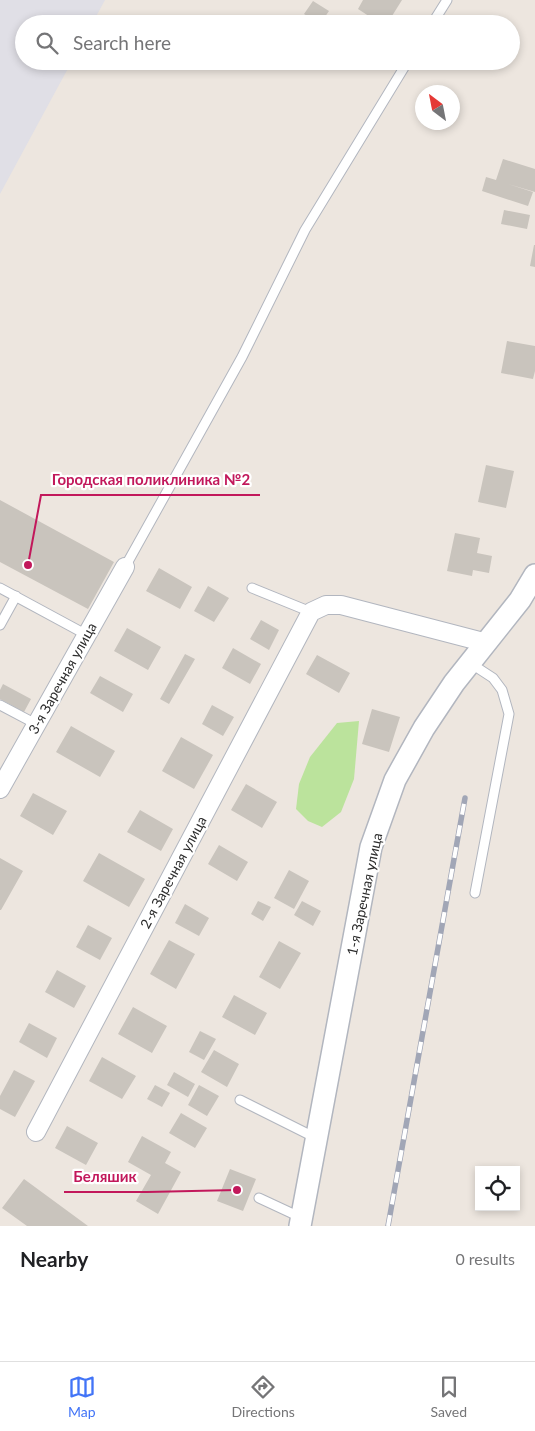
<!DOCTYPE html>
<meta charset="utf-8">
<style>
:root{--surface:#fff;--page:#f6f6f6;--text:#202124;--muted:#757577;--line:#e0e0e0;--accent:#4274f7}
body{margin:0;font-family:Lato,sans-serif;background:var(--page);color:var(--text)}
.controls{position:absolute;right:15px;bottom:15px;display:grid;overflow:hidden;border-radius:0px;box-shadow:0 2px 8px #0003}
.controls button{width:45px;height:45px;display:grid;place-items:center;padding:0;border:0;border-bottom:1px solid var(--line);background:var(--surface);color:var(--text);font:25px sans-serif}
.compass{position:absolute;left:415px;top:85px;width:45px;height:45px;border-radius:50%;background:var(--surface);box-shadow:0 2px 8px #0003;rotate:328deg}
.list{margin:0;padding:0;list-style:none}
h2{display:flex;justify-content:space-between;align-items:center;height:65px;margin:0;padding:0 20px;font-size:21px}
h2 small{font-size:16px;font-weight:400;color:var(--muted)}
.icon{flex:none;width:28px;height:28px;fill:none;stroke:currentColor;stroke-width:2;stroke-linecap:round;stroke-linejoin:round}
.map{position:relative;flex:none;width:535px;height:1226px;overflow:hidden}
.search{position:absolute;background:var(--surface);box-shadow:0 2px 8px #0003;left:15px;right:15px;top:15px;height:55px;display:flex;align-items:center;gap:12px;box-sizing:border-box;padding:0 18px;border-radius:28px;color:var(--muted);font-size:19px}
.sheet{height:135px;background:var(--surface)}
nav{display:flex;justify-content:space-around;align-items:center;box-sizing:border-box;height:70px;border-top:1px solid var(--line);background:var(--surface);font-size:14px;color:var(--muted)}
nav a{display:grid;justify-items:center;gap:2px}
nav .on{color:var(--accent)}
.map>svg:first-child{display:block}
.industrial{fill:#e0dfe6}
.green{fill:#bbe39c}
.building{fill:#c9c4bd}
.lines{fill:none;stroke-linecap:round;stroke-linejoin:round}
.service-casing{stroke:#b2b6bf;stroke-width:11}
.minor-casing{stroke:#b2b6bf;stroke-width:20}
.tertiary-casing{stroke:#b2b6bf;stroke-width:24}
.service{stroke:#fff;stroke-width:9}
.minor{stroke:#fff;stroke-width:18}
.tertiary{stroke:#fff;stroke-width:21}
.rail-casing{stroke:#a1a6b6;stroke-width:5.5}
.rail{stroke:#fff;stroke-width:4;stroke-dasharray:11;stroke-linecap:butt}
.labels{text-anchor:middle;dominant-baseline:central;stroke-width:4.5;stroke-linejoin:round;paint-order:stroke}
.street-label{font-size:14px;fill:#2c2c2c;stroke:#fff}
.leader{fill:none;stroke:#c2185b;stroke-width:2}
.callout-dot{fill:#c2185b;stroke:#fff;stroke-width:2}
.callout-label{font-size:15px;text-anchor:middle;font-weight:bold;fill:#c2185b;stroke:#fff;stroke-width:4.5;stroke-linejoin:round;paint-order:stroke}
</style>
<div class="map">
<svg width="535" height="1226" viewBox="0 0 535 1226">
<rect width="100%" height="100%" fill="#ede6df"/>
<path class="industrial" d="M0,0H105L92,24H24V61H72L0,194Z"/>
<path class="green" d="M359,721L354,779L341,812L322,827L308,821L296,809L299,784L310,757L337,723Z"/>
<path class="building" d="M363,0H402L387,24H381L358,9Z
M313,1L329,11L320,24L304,14Z
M503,159L535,169V192L505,183L533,192L528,206L482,191L486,177L496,180Z
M504,210L530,215L527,229L501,224Z
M534,245H535V267L530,266Z
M507,341L535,346V371L533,379L501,373Z
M486,465L514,471L506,508L478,502Z
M0,500L114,562L88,609L0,562Z
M455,533L480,538L477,553L492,556L489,573L473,570L472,576L447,571Z
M159,568L192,587L180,609L146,591Z
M208,586L229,598L214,622L194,611Z
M261,620L279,630L269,650L250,639Z
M127,628L161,647L148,670L114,651Z
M233,648L261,664L250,684L222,668Z
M185,654L195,659L169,704L160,699Z
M317,655L350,673L339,693L306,674Z
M100,676L133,694L123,712L90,693Z
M3,684L31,699L24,712L0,699V690Z
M212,705L234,717L223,736L202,724Z
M372,709L400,717L389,752L362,744Z
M71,726L115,751L100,777L56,752Z
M181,737L213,755L194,789L162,771Z
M246,784L277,802L262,828L231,810Z
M33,793L67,811L53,835L20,816Z
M140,810L173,829L161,851L127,832Z
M219,845L248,862L237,881L208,864Z
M99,853L145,879L129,907L83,881Z
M0,858L23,871L1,910H0Z
M289,870L309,881L294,909L274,898Z
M258,901L271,907L263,921L251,914Z
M302,901L321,911L313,926L294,915Z
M185,904L209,918L199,936L175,923Z
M88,925L112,938L100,960L76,947Z
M169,940L195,954L176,989L150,974Z
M279,941L301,953L280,989L259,977Z
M57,970L86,986L74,1008L45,992Z
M234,995L267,1013L255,1035L222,1017Z
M133,1007L167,1026L152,1053L118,1034Z
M29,1023L57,1038L47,1058L19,1042Z
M200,1031L216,1039L204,1060L189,1052Z
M214,1050L239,1064L227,1087L201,1072Z
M102,1057L136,1076L122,1099L89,1081Z
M14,1070L35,1081L15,1117L0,1109V1096Z
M174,1072L195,1084L188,1097L167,1085Z
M155,1085L170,1093L162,1107L147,1099Z
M199,1085L219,1096L207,1116L188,1105Z
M181,1113L207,1128L195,1148L169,1133Z
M67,1126L98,1143L86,1165L55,1148Z
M142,1136L171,1152L165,1163L181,1172L158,1214L136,1201L151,1175L128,1162Z
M230,1169L256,1179L243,1211L217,1201Z
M24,1179L88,1226H27L2,1208Z"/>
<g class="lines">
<g class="service-casing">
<path id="service" d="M432,24L447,0
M125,567L242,357L305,230L408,61
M0,588L87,635
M252,588L311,612
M0,625L16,596
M470,663L493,678L502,690L509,714L475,893
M0,705L36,724
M240,1100L316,1138
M259,1198L302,1218"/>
</g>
<g class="minor-casing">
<path id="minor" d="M0,789L125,567
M36,1132L311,612L326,605H341L487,643"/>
</g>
<g class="tertiary-casing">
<path id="tertiary" d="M300,1226L371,847L395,780L424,728L454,683L520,600L535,575"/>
</g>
<use href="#service" class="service"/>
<use href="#minor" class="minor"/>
<use href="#tertiary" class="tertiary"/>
<g class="rail-casing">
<path id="rail" d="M388,1226L465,798"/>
</g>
<use href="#rail" class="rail"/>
</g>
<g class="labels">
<g class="street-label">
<text transform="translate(62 678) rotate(-61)">3-я Заречная улица</text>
<text transform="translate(173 872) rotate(-62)">2-я Заречная улица</text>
<text transform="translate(364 894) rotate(-78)">1-я Заречная улица</text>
</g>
</g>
<path class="leader" d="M28 565L41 495H260M237 1190L147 1192H64"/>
<g class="callout-dot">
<circle cx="28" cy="565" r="5"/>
<circle cx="237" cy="1190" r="5"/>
</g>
<g class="callout-label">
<text x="151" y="485">Городская поликлиника №2</text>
<text x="105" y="1182">Беляшик</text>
</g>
</svg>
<div class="controls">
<button><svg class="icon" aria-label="locate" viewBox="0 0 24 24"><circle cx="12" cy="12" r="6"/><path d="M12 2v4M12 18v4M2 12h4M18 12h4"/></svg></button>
</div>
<svg class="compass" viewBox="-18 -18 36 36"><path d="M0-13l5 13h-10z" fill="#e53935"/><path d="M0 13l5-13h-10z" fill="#757577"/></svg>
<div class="search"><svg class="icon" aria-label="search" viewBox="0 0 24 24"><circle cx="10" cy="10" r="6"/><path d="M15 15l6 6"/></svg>Search here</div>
</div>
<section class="sheet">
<h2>Nearby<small>0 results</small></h2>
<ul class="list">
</ul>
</section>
<nav>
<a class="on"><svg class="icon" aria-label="map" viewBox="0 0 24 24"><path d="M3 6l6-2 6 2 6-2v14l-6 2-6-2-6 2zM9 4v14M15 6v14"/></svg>Map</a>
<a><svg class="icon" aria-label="directions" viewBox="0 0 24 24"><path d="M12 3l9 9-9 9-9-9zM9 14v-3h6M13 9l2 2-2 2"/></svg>Directions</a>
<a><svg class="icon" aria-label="saved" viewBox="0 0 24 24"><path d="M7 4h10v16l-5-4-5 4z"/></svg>Saved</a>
</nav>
